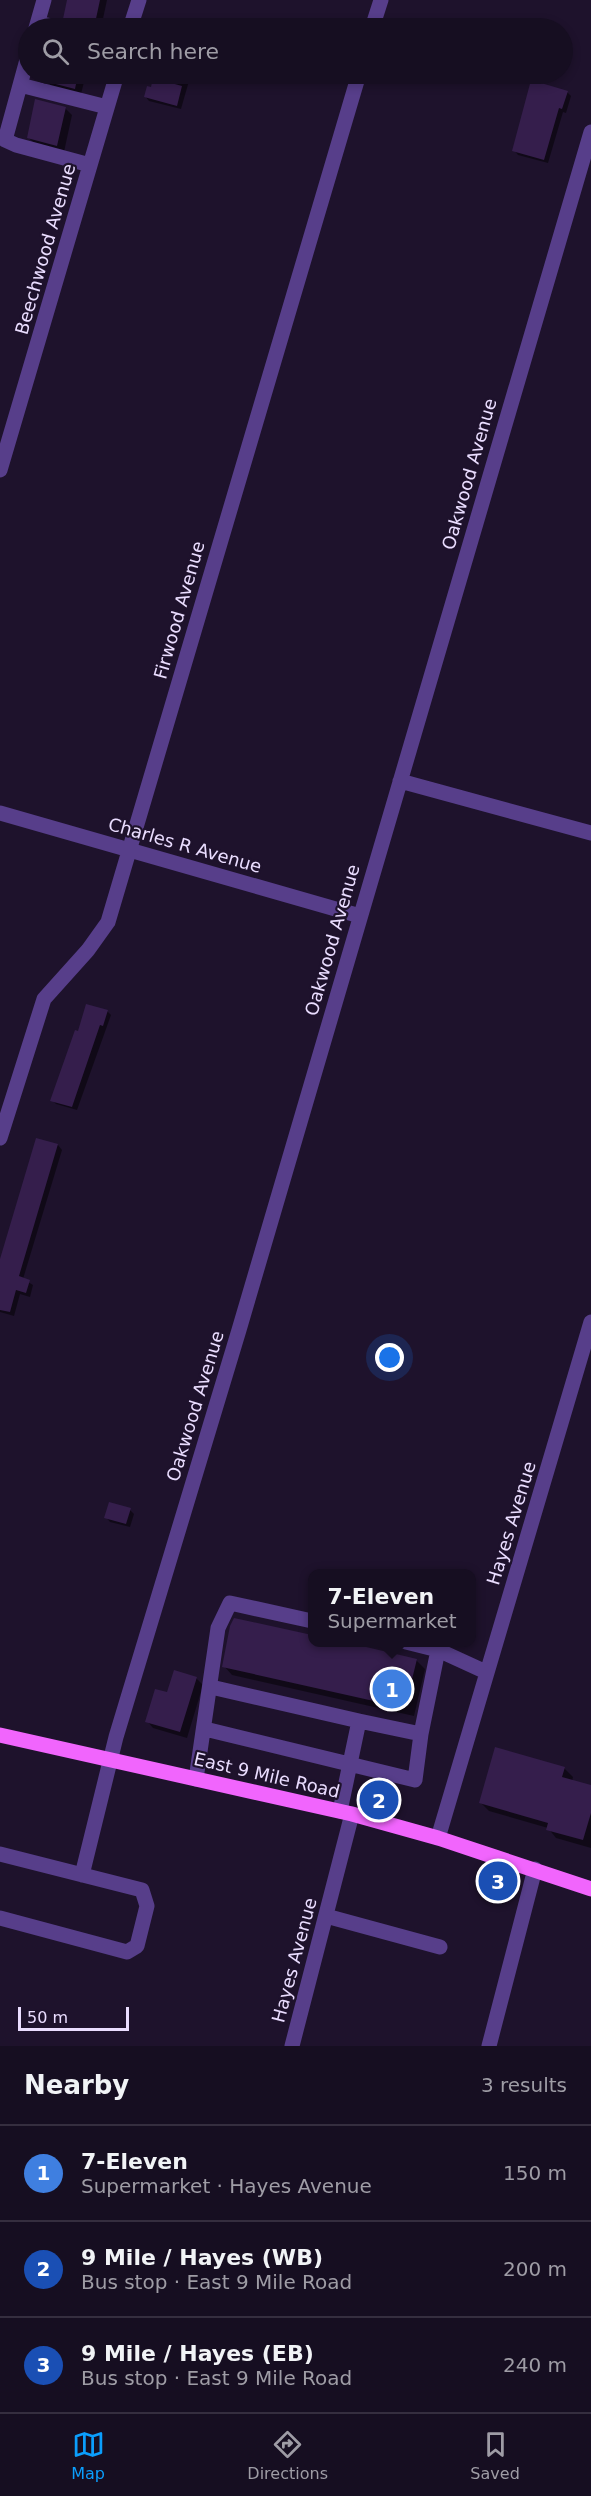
<!DOCTYPE html>
<meta charset="utf-8">
<style>
:root{--surface:#160e21;--page:#1f172a;--text:#f1f3f6;--muted:#9e9ca5;--line:#352e3f;--accent:#0b9efc}
body{margin:0;font-family:"DejaVu Sans",sans-serif;background:var(--page);color:var(--text)}
.scale{position:absolute;left:18px;bottom:15px;width:111px;box-sizing:border-box;padding-left:6px;border:3px solid #eaddff;border-top:0;font-size:16px;line-height:21px;white-space:nowrap;color:#eaddff;-webkit-text-stroke:4px #1e122c;paint-order:stroke}
.you{position:absolute;left:390px;top:1358px;width:21px;height:21px;margin:-15px;border:4px solid #fff;border-radius:50%;background:#1a73e8;box-shadow:0 0 0 9px #1a73e833}
.badge{display:grid;place-items:center;width:39px;height:39px;border-radius:50%;background:var(--accent);color:#fff;font-size:20px;font-weight:700}
.pin{position:absolute;translate:-50% -50%;border:3px solid #fff;box-shadow:0 2px 6px #0006}
.popup{position:absolute;left:308px;top:1569px;width:168px;height:78px;box-sizing:border-box;display:grid;place-content:center;border-radius:12px;background:var(--surface);filter:drop-shadow(0 2px 4px #0005);font-size:20px;white-space:nowrap;color:var(--muted)}
.popup b{font-size:22px;color:var(--text)}
.popup::after{content:'';position:absolute;left:50%;top:100%;margin-left:-12px;border:12px solid transparent;border-top-color:var(--surface)}
.list{margin:0;padding:0;list-style:none}
h2{display:flex;justify-content:space-between;align-items:center;height:78px;margin:0;padding:0 24px;font-size:26px}
h2 small{font-size:20px;font-weight:400;color:var(--muted)}
.list li{display:grid;grid-template-columns:39px 1fr auto;gap:18px;align-items:center;box-sizing:border-box;height:96px;padding:0 24px;border-top:2px solid var(--line)}
.list b{display:block;font-size:22px;white-space:nowrap}
.list p{margin:0;font-size:20px;white-space:nowrap;color:var(--muted)}
.list em{font-size:20px;font-style:normal;color:var(--muted)}
.icon{flex:none;width:33px;height:33px;fill:none;stroke:currentColor;stroke-width:2;stroke-linecap:round;stroke-linejoin:round}
.map{position:relative;flex:none;width:591px;height:2046px;overflow:hidden}
.search{position:absolute;background:var(--surface);box-shadow:0 3px 9px #0003;left:18px;right:18px;top:18px;height:66px;display:flex;align-items:center;gap:15px;box-sizing:border-box;padding:0 21px;border-radius:33px;color:var(--muted);font-size:22px}
.sheet{height:366px;background:var(--surface)}
nav{display:flex;justify-content:space-around;align-items:center;box-sizing:border-box;height:84px;border-top:2px solid var(--line);background:var(--surface);font-size:16px;color:var(--muted)}
nav a{display:grid;justify-items:center;gap:3px}
nav .on{color:var(--accent)}
.map>svg:first-child{display:block}
.shadow{fill:#0007}
.building{fill:#351e4c}
.lines{fill:none;stroke-linecap:round;stroke-linejoin:round}
.minor{stroke:#573e8a;stroke-width:15}
.major{stroke:#f165fd;stroke-width:15}
.labels{text-anchor:middle;dominant-baseline:central;stroke-width:4.5;stroke-linejoin:round;paint-order:stroke}
.street-label{font-size:18px;fill:#eaddff;stroke:#1e122c}
</style>
<div class="map">
<svg width="591" height="2046" viewBox="0 0 591 2046">
<rect width="100%" height="100%" fill="#1e122c"/>
<path class="shadow" d="M69,0H107L101,28H72V25L65,18Z
M47,74H86L81,94L52,87L46,80Z
M156,74H191L181,109L149,101L145,96L152,89Z
M567,92L571,96L566,113L563,112L548,163L518,155L514,150Z
M65,108L72,115L64,152L35,144L28,137Z
M107,1011L111,1015L77,1110L56,1104L52,1100L79,1033Z
M37,1140L58,1145L62,1150L23,1279L33,1285L30,1297L20,1294L14,1316L0,1312V1268Z
M130,1510L134,1514L130,1527L110,1522L106,1517Z
M235,1619L312,1637V1642L416,1660L425,1669L414,1716L232,1675L224,1666Z
M196,1678L203,1685L187,1738L153,1728L147,1721L168,1694Z
M564,1768L573,1777L572,1781L591,1787V1848L556,1838L548,1828L489,1811L481,1803Z"/>
<path class="building" d="M67,0H100L94,28L69,23L63,19Z
M46,74H78L75,89L44,81Z
M153,78L182,86L177,106L144,97L147,86L151,87Z
M531,80L568,91L562,109L559,108L544,160L512,151Z
M35,99L66,107L57,146L27,138Z
M86,1004L108,1010L103,1026L100,1025L72,1107L50,1101L75,1030L78,1031Z
M36,1138L58,1144L19,1276L30,1280L26,1293L16,1290L10,1312L0,1310V1259Z
M109,1502L131,1508L126,1524L104,1518Z
M234,1618L312,1635V1642H345L417,1659L405,1708L222,1667L230,1626Z
M174,1670L197,1677L180,1732L145,1722L155,1689L167,1692Z
M495,1747L565,1767L562,1777L591,1785V1813L583,1840L546,1830L548,1823L479,1803Z"/>
<g class="lines">
<path class="minor" d="M38,23L61,28
M36,28L44,0
M130,28L139,0
M372,28L381,0
M28,56L5,140L16,145L90,165
M20,85L107,107
M0,470L117,74
M400,781L591,833
M0,813L360,916
M0,1138L44,999L88,950L108,922L359,74
M438,1650L486,1672
M211,1687L359,1721
M205,1729L415,1780L421,1734
M196,1779L218,1628L230,1603L312,1621
M340,1811L359,1721L421,1734L438,1650L406,1642
M438,1838L591,1322
M0,1854L142,1890L147,1906L137,1946L127,1952L0,1918
M82,1875L116,1737L239,1330L591,132
M326,1916L440,1947
M292,2046L352,1814
M489,2046L535,1869"/>
<path class="major" d="M0,1735L352,1814L438,1838L591,1889"/>
</g>
<g class="labels">
<g class="street-label">
<text transform="translate(45 249) rotate(-74)">Beechwood Avenue</text>
<text transform="translate(469 474) rotate(-74)">Oakwood Avenue</text>
<text transform="translate(179 610) rotate(-74)">Firwood Avenue</text>
<text transform="translate(185 845) rotate(16)">Charles R Avenue</text>
<text transform="translate(332 940) rotate(-74)">Oakwood Avenue</text>
<text transform="translate(195 1406) rotate(-73)">Oakwood Avenue</text>
<text transform="translate(511 1523) rotate(-73)">Hayes Avenue</text>
<text transform="translate(267 1775) rotate(13)">East 9 Mile Road</text>
<text transform="translate(294 1960) rotate(-75)">Hayes Avenue</text>
</g>
</g>
</svg>
<div class="scale">50 m</div>
<div class="you"></div>
<div class="pin badge" style="left:392px;top:1689px;background:#3f7fe0">1</div>
<div class="popup"><b>7-Eleven</b>Supermarket</div>
<div class="pin badge" style="left:379px;top:1800px;background:#1a4fb4">2</div>
<div class="pin badge" style="left:498px;top:1881px;background:#1a4fb4">3</div>
<div class="search"><svg class="icon" aria-label="search" viewBox="0 0 24 24"><circle cx="10" cy="10" r="6"/><path d="M15 15l6 6"/></svg>Search here</div>
</div>
<section class="sheet">
<h2>Nearby<small>3 results</small></h2>
<ul class="list">
<li><span class="badge" style="background:#3f7fe0">1</span><div><b>7-Eleven</b><p>Supermarket · Hayes Avenue</p></div><em>150 m</em></li>
<li><span class="badge" style="background:#1a4fb4">2</span><div><b>9 Mile / Hayes (WB)</b><p>Bus stop · East 9 Mile Road</p></div><em>200 m</em></li>
<li><span class="badge" style="background:#1a4fb4">3</span><div><b>9 Mile / Hayes (EB)</b><p>Bus stop · East 9 Mile Road</p></div><em>240 m</em></li>
</ul>
</section>
<nav>
<a class="on"><svg class="icon" aria-label="map" viewBox="0 0 24 24"><path d="M3 6l6-2 6 2 6-2v14l-6 2-6-2-6 2zM9 4v14M15 6v14"/></svg>Map</a>
<a><svg class="icon" aria-label="directions" viewBox="0 0 24 24"><path d="M12 3l9 9-9 9-9-9zM9 14v-3h6M13 9l2 2-2 2"/></svg>Directions</a>
<a><svg class="icon" aria-label="saved" viewBox="0 0 24 24"><path d="M7 4h10v16l-5-4-5 4z"/></svg>Saved</a>
</nav>
